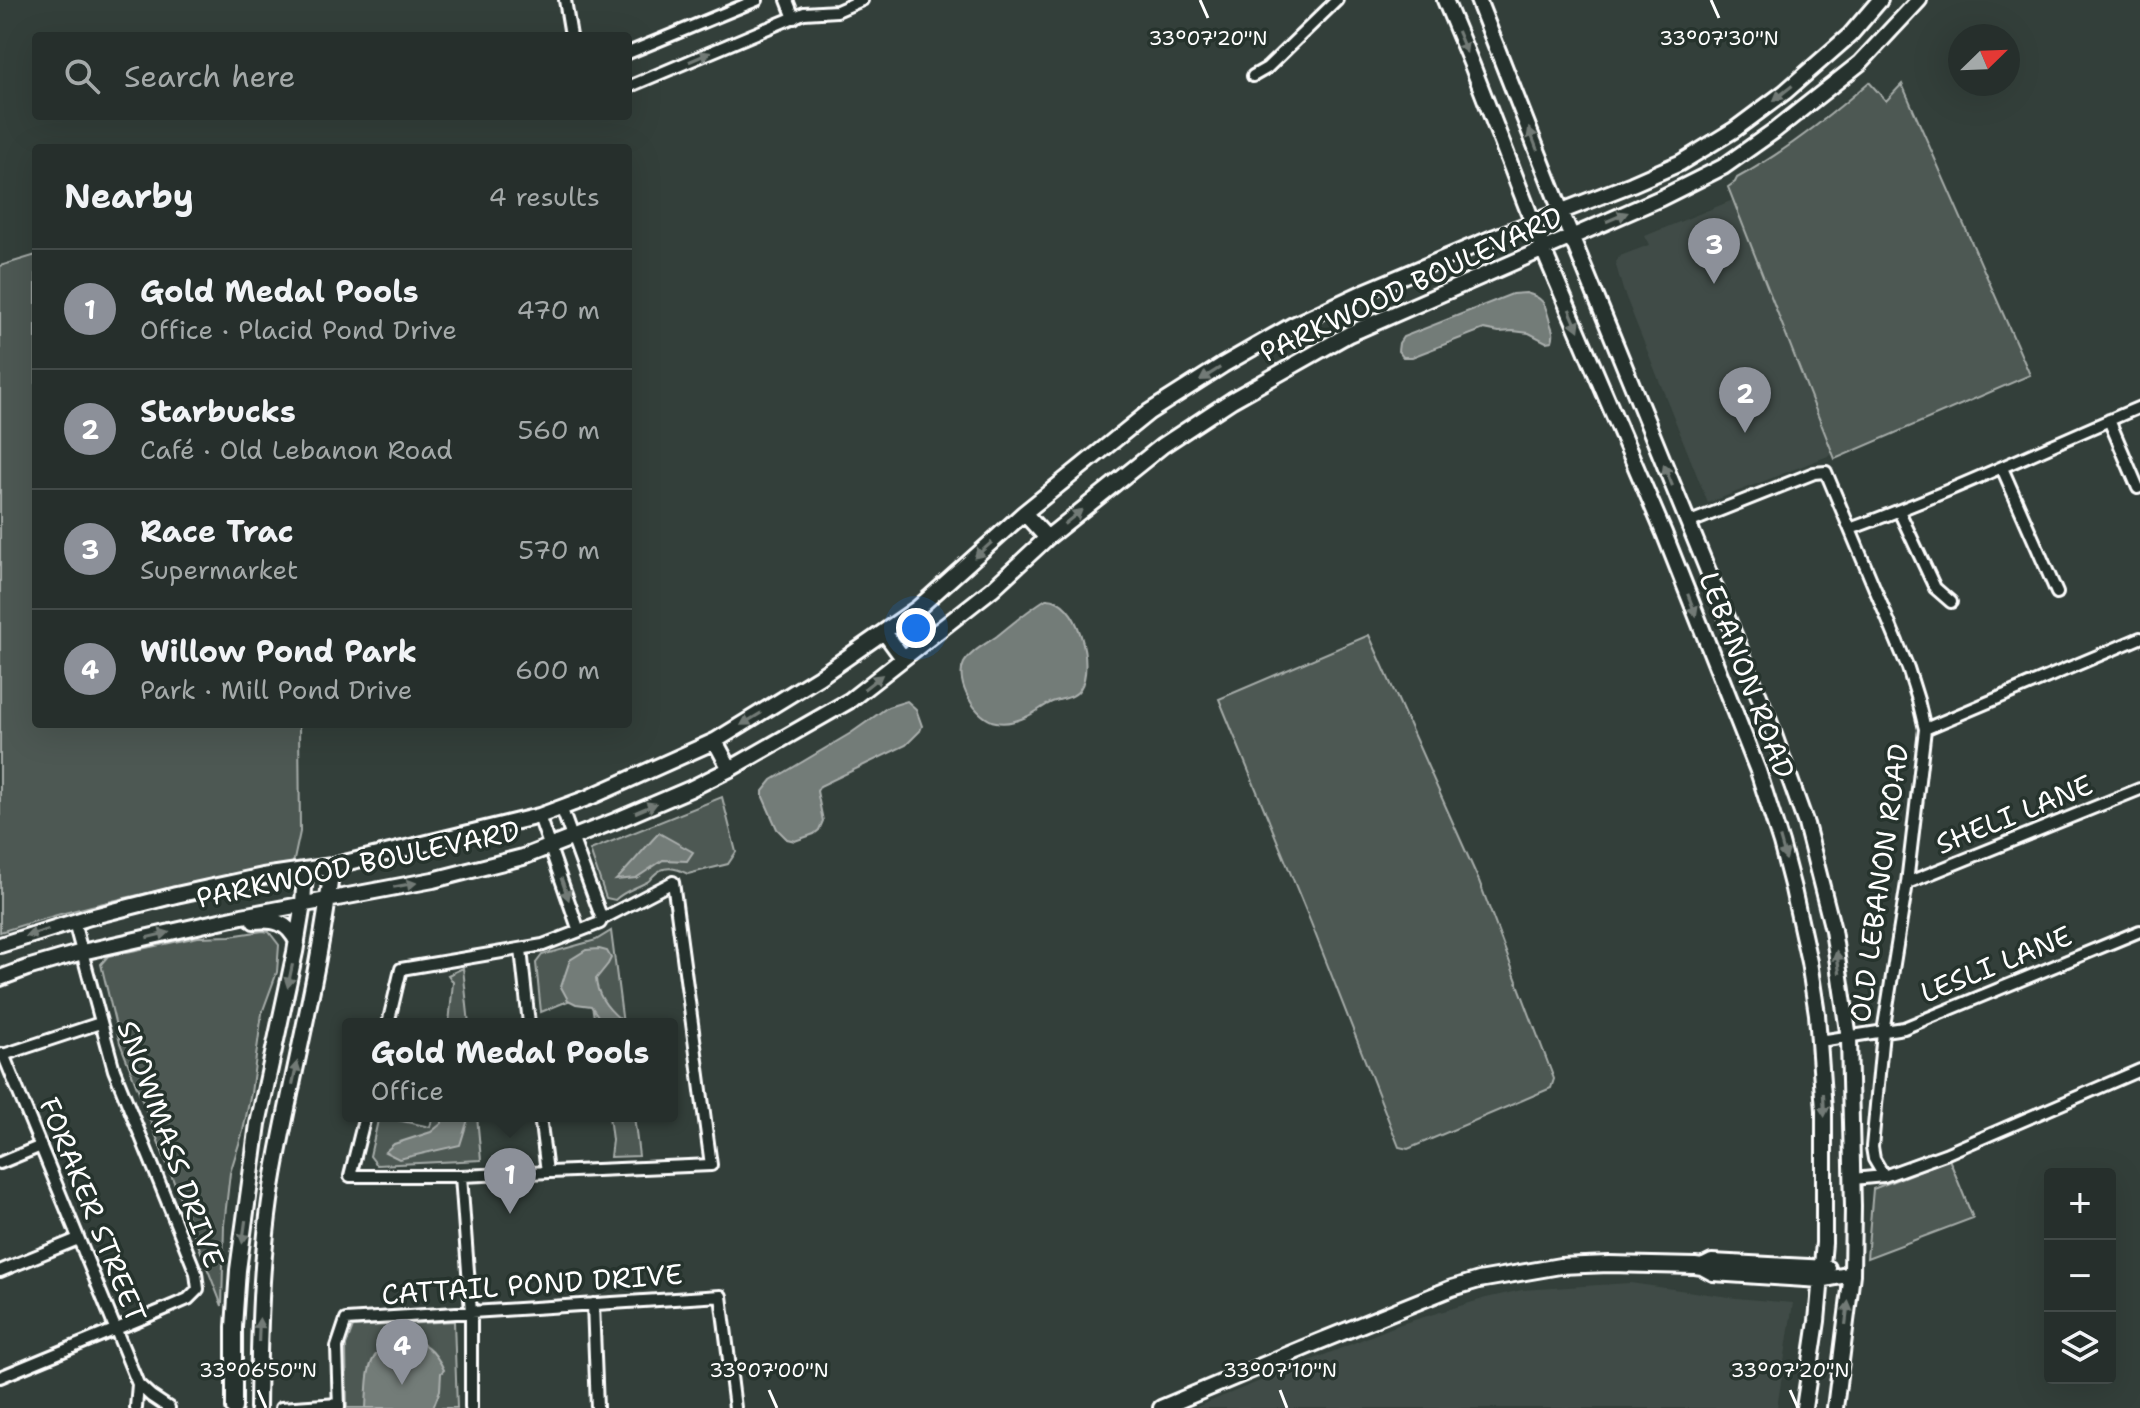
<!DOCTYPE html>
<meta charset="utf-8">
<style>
:root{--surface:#262f2c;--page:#2e3734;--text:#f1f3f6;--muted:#a4a9a9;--line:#424a48;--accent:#8c9099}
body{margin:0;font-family:"Shantell Sans",sans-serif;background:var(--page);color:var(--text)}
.controls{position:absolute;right:24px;bottom:24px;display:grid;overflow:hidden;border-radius:8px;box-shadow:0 8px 32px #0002}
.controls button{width:72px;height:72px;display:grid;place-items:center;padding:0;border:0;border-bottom:2px solid var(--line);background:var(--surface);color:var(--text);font:40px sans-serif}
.compass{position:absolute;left:1948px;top:24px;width:72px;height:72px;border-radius:50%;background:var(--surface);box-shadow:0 8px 32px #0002;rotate:67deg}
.you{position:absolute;left:916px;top:628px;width:28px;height:28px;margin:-20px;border:6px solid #fff;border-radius:50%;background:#1a73e8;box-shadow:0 0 0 12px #1a73e833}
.badge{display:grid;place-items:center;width:52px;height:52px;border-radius:50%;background:var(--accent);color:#fff;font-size:26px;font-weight:700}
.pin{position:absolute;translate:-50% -66px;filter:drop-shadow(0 2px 4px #0008)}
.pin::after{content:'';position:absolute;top:42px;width:28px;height:24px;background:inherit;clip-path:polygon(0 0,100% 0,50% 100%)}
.popup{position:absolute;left:342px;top:1018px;width:336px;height:104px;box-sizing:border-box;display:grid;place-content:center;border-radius:8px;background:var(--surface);filter:drop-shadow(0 2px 6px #0005);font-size:26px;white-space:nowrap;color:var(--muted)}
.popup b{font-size:30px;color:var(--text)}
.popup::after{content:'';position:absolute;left:50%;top:100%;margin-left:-16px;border:16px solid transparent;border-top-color:var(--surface)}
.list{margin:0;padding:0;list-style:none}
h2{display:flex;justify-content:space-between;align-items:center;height:104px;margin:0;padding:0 32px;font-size:34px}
h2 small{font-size:26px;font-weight:400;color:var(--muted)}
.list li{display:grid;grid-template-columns:52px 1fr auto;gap:24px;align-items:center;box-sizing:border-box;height:120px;padding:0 32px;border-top:2px solid var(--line)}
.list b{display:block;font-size:30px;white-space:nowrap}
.list p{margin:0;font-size:26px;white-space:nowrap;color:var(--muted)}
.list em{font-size:26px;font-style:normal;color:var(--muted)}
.icon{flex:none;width:44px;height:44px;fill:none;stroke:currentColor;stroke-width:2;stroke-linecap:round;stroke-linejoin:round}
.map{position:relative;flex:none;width:2140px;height:1408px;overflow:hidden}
.search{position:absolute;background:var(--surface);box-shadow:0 8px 32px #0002;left:32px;top:32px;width:600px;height:88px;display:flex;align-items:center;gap:20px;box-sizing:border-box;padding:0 28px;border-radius:8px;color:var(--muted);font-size:30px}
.panel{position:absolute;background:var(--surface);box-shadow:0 8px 32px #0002;left:32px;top:144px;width:600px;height:584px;border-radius:8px}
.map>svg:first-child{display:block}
.built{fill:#404c47}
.green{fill:#4d5853;stroke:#a6aca9;stroke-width:2}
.water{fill:#737b78;stroke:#abb0ae;stroke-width:2}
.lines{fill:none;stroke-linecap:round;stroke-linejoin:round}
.street-casing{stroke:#fff;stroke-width:16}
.secondary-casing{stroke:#fff;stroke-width:20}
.street{stroke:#26332d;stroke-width:10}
.secondary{stroke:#26332d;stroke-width:14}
.oneway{fill:#727a76}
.ticks{fill:none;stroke:#fff;stroke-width:3}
.labels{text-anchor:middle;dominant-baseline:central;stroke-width:7;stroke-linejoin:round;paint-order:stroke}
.street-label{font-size:28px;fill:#fff;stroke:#26332d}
.ticks-label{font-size:20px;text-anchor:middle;fill:#fff;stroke:#26332d;stroke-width:7;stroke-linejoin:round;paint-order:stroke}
</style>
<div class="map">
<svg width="2140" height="1408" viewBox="0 0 2140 1408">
<rect width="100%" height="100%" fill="#333f3a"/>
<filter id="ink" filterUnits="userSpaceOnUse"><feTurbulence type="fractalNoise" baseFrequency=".0125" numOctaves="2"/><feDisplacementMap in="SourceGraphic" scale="16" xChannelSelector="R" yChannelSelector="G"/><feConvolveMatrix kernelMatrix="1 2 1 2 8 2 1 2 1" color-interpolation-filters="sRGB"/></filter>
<g filter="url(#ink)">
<path class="built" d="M1733,200L1833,454L1708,503L1623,290L1615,262L1620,256L1649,245L1645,236Z
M1630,1283L1736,1298L1793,1303L1777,1408H1194L1398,1325L1486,1298L1522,1290Z"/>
<path class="green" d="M1869,82L1886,101L1902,84L2030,375L1835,459L1728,187L1735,182L1737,178C1785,152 1828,118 1869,82Z
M36,255V724H299L300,832L294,860L291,865L281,869C186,883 92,902 0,932V266Z
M1369,635L1479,881L1554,1079L1551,1088L1408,1149L1399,1147L1311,923L1219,699Z
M722,797L736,852L728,864L688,874C676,868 664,864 653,876C646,883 653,879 643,884C633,889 623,892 615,900L606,898L590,850Z
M263,931L269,932L279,945L277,972L262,1013L251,1093L243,1131L230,1173L224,1225L222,1306L120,1043L101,964L108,956L198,937L230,936Z
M611,931L623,1024H595L590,992L541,1012L536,963L542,955L596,940Z
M463,968L469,1024H449L453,982L448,975Z
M379,1116L430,1127L433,1116H477L481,1160L377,1165L370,1156Z
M609,1116H634L639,1156L610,1157L612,1140Z
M1949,1159L1973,1218L1867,1258L1873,1189Z
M454,1321L457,1408H347L346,1346L353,1327Z"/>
<path class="water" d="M1526,293C1545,298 1545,305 1550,322C1552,330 1555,332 1552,341L1546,342L1529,333L1513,331L1499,332L1484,329L1412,357H1403L1398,351L1399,343L1403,337L1512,294Z
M1046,599C1078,597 1095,666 1080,689C1074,699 1062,698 1052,702C1043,706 1035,713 1026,717C1017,721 1005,724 996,722C976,719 954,682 964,663C971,651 986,644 997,636C1013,623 1028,610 1046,599Z
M907,701L916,709L922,726L920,731L906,745L820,786L817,791L823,821L819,830L814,834L795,841L787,839L777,829L763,797V791L772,780L851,733L888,707Z
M659,833L693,852L687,861L663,860L636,878L616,880C632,865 644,848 659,833Z
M599,949L607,951L611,958L608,964L596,979C597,995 608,1009 620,1019V1024H599L598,1016L591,1006L576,1004L568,1000L561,987L570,960L586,950Z
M442,1116H469L460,1145L399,1159L385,1152L394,1144L431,1132L442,1123Z
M403,1335C424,1342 435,1350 444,1370L441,1373L440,1390L433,1408H366C368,1372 365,1351 403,1335Z"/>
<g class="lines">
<g class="street-casing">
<path id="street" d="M565,0L571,36
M787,0L794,18
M628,53L757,0
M1253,76L1267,68L1337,0
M628,87L804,13L837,11L862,0
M2109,420L2138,488
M2002,468L2057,593
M1899,511L1935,588L1951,602
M1688,523L1814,473L1826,472L1908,668L1918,700L1925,729L1907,883L1883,1032L1872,1147L1874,1159L1884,1176
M1850,529C1949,493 2043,448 2140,407
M1925,729L2140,638
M561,807L602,919
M539,816L579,931
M1907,883L2140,789
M521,949L529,1024
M1820,1041L1904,1028L2140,931
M3,1054L138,1384L136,1408
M0,1056L100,1023
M365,1116L350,1176H461L711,1165L673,882L602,919L600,923L543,945L401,969L388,1024
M540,1116L547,1172
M0,1163L41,1146
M461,1176L471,1312V1408
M1853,1179L1884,1176L1945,1154L2140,1070
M0,1271L78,1239
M593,1304L597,1408
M0,1377L160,1311L188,1299L198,1289L196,1273L114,1070L74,922
M138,1384L151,1396L169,1408
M281,1408L338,1404
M339,1408L337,1347L346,1320L721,1296L735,1408"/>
</g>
<g class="secondary-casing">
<path id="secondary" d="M1445,0L1472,65L1543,249L1664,533L1758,771L1781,843L1793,889L1809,962L1817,1014L1824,1110V1243L1817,1321L1804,1408
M1478,0L1561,211L1768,718L1806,824L1833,930L1849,1038L1853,1207L1852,1274L1835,1408
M1024,513L1047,538
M884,632L903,658
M715,741L730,769
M254,921C274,919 288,922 297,942
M0,945L90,917L176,895L263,876L332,866L539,816L590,797L715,741L819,677L918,608L1024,513L1149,412L1223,365L1293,325L1364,292L1495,237L1632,184L1680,163L1734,130L1785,92L1850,35L1880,0
M0,978L27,968L82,952L242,916L433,880L523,857L615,821L690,789L730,769L849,701L992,589L1047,538L1162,446L1232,400L1349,334L1661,198L1723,167L1774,131L1860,63L1919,0
M1702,1267L1712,1262L1828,1268
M234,1408V1327L238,1270L258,1124L295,952L303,904L305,871
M258,1408C259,1325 261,1241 277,1159C295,1062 321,965 332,866
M1161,1408L1318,1342L1452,1288L1479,1280L1560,1266L1609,1264L1695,1266L1702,1267L1713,1273L1821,1280L1852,1274"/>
</g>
<use href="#street" class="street"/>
<use href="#secondary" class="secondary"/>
</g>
<defs><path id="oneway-solid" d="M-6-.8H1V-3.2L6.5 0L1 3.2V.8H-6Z" transform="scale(2)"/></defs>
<g class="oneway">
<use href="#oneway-solid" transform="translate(1462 42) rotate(67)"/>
<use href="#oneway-solid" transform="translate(700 57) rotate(-23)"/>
<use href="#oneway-solid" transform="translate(1783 93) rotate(142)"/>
<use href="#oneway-solid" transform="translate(1533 139) rotate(-111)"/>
<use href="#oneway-solid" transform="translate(1617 217) rotate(-23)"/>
<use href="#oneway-solid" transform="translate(1574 320) rotate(67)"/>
<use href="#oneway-solid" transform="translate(1210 374) rotate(148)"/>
<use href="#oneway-solid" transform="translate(1668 475) rotate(-112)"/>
<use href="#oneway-solid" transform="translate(1073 517) rotate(-39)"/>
<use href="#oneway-solid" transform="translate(983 550) rotate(138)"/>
<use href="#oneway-solid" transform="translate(1692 605) rotate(69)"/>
<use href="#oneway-solid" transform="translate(873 682) rotate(-38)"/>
<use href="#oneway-solid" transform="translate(751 719) rotate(149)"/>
<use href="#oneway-solid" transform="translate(646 808) rotate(-23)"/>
<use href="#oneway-solid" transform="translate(1783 849) rotate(74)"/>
<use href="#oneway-solid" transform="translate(405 885) rotate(-10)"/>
<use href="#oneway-solid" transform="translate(565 889) rotate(71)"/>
<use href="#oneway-solid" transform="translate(37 933) rotate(163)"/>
<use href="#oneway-solid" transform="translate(158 935) rotate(-13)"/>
<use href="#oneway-solid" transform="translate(1838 962) rotate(-98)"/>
<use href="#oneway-solid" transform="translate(290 976) rotate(102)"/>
<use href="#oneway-solid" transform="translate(295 1073) rotate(-78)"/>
<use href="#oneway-solid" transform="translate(1824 1105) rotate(87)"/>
<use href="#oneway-solid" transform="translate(244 1232) rotate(98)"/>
<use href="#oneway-solid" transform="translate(1847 1313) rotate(-83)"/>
<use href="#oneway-solid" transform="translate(259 1330) rotate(-88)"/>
</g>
</g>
<path class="ticks" d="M1200,0L1208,18M1711,0L1719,18M258,1390L266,1408M769,1390L777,1408M1280,1390L1287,1408M1790,1390L1798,1408"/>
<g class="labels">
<g class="street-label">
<text transform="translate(1411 284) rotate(-25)">PARKWOOD BOULEVARD</text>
<text transform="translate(1747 675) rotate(69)">LEBANON ROAD</text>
<text transform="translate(2014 814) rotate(-22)">SHELI LANE</text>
<text transform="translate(358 864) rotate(-12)">PARKWOOD BOULEVARD</text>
<text transform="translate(1879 883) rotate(-82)">OLD LEBANON ROAD</text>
<text transform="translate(1996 964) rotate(-22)">LESLI LANE</text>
<text transform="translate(171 1144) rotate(70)">SNOWMASS DRIVE</text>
<text transform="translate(93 1210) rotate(68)">FORAKER STREET</text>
<text transform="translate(532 1284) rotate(-4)">CATTAIL POND DRIVE</text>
</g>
</g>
<g class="ticks-label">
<text x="1208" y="45">33°07'20"N</text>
<text x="1719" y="45">33°07'30"N</text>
<text x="258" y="1377">33°06'50"N</text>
<text x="769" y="1377">33°07'00"N</text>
<text x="1280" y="1377">33°07'10"N</text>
<text x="1790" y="1377">33°07'20"N</text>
</g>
</svg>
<div class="controls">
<button>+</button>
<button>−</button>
<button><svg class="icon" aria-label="layers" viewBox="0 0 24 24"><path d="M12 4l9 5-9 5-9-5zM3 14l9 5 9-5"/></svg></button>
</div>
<svg class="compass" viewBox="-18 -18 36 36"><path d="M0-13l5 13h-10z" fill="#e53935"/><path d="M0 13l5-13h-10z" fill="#a4a9a9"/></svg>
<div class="you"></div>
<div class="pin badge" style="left:510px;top:1214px">1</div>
<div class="popup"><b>Gold Medal Pools</b>Office</div>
<div class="pin badge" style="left:1745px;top:433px">2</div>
<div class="pin badge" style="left:1714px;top:284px">3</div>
<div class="pin badge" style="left:402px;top:1385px">4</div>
<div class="search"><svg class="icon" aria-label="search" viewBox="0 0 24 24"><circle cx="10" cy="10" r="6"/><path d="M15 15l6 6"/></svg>Search here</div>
<section class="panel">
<h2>Nearby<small>4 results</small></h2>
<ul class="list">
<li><span class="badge">1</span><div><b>Gold Medal Pools</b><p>Office · Placid Pond Drive</p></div><em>470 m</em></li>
<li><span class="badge">2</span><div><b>Starbucks</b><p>Café · Old Lebanon Road</p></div><em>560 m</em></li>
<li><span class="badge">3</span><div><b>Race Trac</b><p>Supermarket</p></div><em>570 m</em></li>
<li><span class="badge">4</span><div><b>Willow Pond Park</b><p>Park · Mill Pond Drive</p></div><em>600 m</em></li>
</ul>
</section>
</div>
